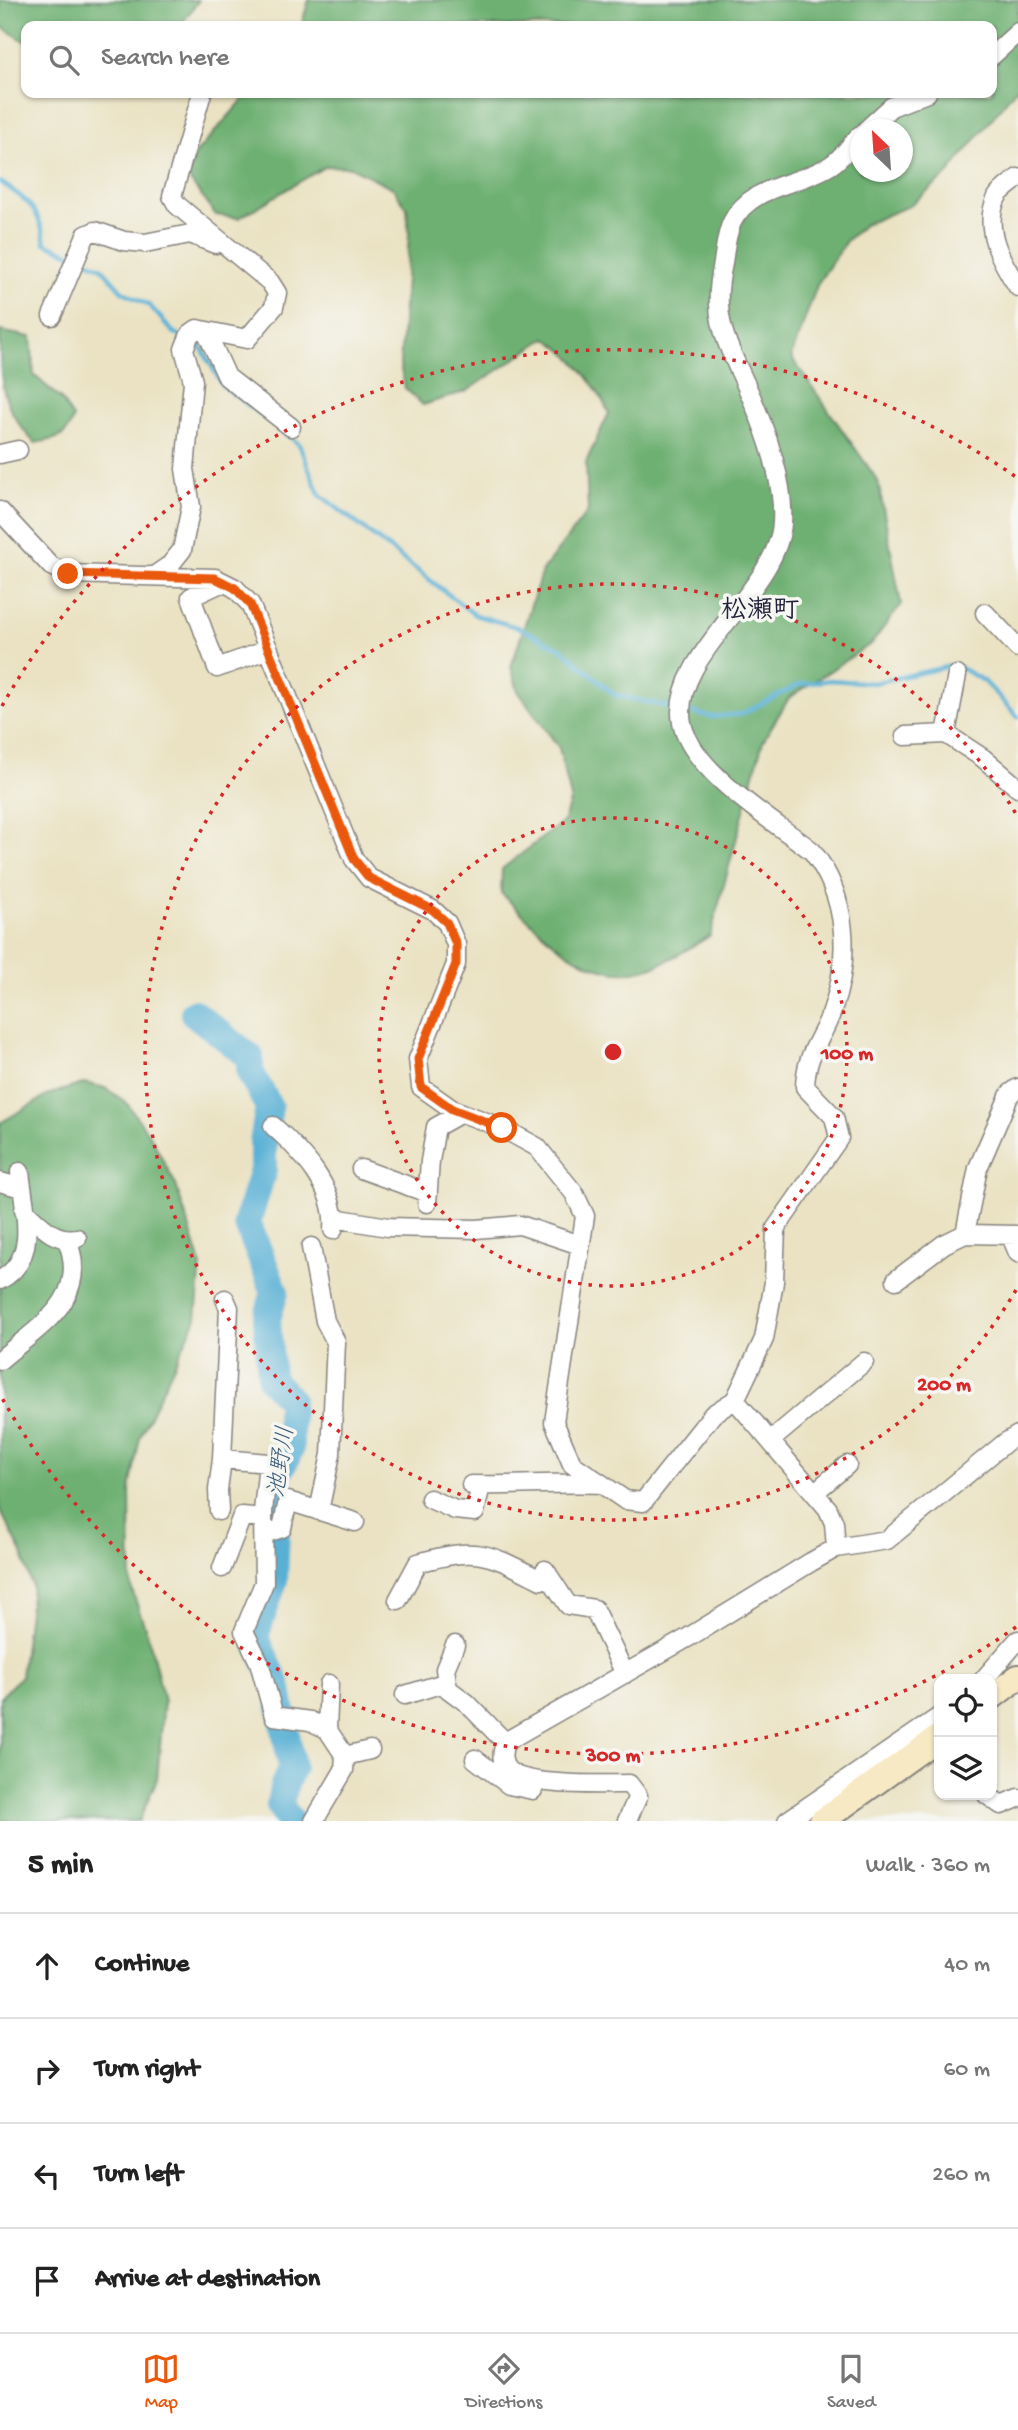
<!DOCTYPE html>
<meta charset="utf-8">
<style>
:root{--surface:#fff;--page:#f2f2f2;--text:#222;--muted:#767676;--line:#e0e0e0;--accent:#ea580c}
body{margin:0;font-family:"Gochi Hand","Klee One",sans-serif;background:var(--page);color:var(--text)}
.controls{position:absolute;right:21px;bottom:21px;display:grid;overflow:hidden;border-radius:14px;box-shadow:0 2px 5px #0004}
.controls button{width:63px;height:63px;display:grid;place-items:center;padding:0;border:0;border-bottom:2px solid var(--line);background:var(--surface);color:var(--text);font:35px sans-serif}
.compass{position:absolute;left:850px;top:119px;width:63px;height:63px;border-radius:50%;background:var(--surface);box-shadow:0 2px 5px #0004;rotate:335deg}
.stop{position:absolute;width:21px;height:21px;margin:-16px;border:5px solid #ea580c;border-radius:50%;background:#fff}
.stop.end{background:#ea580c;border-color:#fff;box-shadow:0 2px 7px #0008}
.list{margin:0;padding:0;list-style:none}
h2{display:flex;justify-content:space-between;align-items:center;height:91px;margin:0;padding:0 28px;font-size:30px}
h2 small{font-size:23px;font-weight:400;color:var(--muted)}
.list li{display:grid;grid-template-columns:46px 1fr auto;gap:21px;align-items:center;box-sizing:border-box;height:105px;padding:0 28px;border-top:2px solid var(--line)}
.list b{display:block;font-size:26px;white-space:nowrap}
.list em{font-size:23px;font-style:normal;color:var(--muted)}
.icon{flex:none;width:38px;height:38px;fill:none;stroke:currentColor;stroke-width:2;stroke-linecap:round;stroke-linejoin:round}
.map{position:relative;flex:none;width:1018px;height:1821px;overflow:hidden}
.search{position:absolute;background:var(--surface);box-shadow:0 2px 5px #0004;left:21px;right:21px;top:21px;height:77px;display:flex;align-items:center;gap:18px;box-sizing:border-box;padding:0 24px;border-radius:14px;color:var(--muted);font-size:26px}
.sheet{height:511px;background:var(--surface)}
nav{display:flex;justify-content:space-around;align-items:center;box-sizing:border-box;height:98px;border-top:2px solid var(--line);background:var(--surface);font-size:19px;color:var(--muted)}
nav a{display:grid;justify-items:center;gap:4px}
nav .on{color:var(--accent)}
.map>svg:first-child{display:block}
.forest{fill:#6eb072;stroke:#486956;stroke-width:2;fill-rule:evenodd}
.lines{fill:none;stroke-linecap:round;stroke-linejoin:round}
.stream{stroke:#58b0d5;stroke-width:4.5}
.river{stroke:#58b0d5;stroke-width:28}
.street-casing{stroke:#86827e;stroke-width:21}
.secondary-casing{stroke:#86827e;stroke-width:28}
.street{stroke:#fff;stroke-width:18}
.secondary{stroke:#f7e9c3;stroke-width:24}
.route{stroke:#ea580c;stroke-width:9}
.ring{fill:none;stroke:#d62828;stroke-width:3.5;stroke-dasharray:3.5 7}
.labels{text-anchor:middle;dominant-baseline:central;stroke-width:7;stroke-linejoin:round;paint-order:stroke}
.water-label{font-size:24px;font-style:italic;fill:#385b79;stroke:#f6f6f2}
.quarter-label{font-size:26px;font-weight:bold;fill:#22223b;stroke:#f6f6f2}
.centre{fill:#d62828;stroke:#f6f6f2;stroke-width:3.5}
.ring-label{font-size:21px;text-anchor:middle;font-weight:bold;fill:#d62828;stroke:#f6f6f2;stroke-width:7;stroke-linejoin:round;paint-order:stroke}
</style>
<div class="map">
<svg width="1018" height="1821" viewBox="0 0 1018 1821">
<rect width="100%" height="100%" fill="#f6f6f2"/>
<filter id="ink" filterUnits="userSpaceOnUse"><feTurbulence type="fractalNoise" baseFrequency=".0143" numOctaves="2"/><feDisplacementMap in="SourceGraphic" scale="14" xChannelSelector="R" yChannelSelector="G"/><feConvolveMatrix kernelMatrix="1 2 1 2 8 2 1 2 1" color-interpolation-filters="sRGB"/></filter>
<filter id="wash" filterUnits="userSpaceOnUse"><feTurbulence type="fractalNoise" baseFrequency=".00686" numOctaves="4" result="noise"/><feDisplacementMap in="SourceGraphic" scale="28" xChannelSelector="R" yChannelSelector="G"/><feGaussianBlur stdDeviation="1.57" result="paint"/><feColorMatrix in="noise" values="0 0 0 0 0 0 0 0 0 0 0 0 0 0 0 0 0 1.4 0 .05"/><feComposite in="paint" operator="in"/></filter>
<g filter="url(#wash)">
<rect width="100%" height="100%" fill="#eae2c2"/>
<path class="forest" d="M0,0H199L180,26H26V42L0,26Z
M309,0H1018V86L947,175L909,206L865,224L846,241L818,283L791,357L878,481L901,604L872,643L789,698L763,741L710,936C690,947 668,963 647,969C588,987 538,929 501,893L502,869L564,821L571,798L559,748L518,691L511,667L542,571L588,511L586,462L609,413C594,382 575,356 546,338L467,391L423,405L405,388L400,365L409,235L407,208L393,188L351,167L326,166L239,218L216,215L188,178L195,154L249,93H992V26H301ZM860,130H902V172H860Z
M0,331L31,337L34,375L61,399L73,418C67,439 55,439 35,443C0,407 0,381 0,331Z
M86,1083L105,1088L126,1102L151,1137L176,1185L201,1264L196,1319L140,1437L130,1489L131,1587L149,1639L164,1701L157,1779L139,1821H0V1698L21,1676L32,1587L22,1553L0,1510V1123L50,1094Z"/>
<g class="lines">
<path class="stream" d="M0,182C28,200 40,209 45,243L73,255
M81,258L101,267L122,291L150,306L173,332L183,337
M191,341L200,345L222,385L299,444L319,494L475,615L520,628L562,649L615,695L678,709
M687,711L711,717L742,714L798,685L830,680L874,683L955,665L984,681L1018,717"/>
<path class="river" d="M194,1013L250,1057V1072L269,1107L263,1143V1170L247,1223L275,1292L267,1319L271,1379L290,1400V1450L278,1475L274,1580L255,1636L277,1685L292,1767L283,1788L280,1805L290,1821"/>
</g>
</g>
<g filter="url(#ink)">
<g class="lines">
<g class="street-casing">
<path id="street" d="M992,56L1018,32
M866,130L891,107L927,93
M1018,178C1012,183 1001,190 997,197C982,228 1001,261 1018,287
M52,316L86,235L95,231L124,241L145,243L190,234L215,244
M206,331L227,377L291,427
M0,454L18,450
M0,511L51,566L68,574L215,578L235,588L250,604L354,859L369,878L433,910L447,923L456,944V964L418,1059L421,1087L452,1109L502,1128L537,1147L574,1193L585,1216L554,1422L572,1464L625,1500L643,1502L713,1414L735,1400L764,1339L774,1282L776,1228L839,1138L834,1117L805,1087C806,1052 821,1042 832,1011C851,957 848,897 812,851C774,821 692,772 682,723C669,656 778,590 782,523C785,481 763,423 746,385C735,360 720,334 719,305C718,291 720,277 723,263C725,249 726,235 732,222C751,184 799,186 831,165C842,158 851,144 860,135
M154,576L170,565L182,550L191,507L185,469L193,381L184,349L190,334L197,329L247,339L274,307L277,293L270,282L177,205L172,196L202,93
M223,582L191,597L217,668L269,649
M985,613L1018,648
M946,734L957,675
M905,736L946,734L983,758L1018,788
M1018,1088L1010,1094L978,1168L965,1234L1018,1235
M273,1126C302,1152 337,1188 333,1230
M361,1169L428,1193
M0,1182L22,1188
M427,1203L430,1161L436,1127L461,1113
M24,1210C40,1224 53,1242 77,1238
M334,1218L388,1227L476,1229L520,1225L580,1245
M1011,1236L1018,1253
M311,1247L325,1321L336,1342L331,1454L319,1511
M0,1280C40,1259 24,1209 20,1172
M896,1280L944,1244L965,1234
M0,1360C39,1326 91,1299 67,1240
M735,1400L828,1509L834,1523L836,1548
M770,1441L864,1362
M222,1459L229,1308L225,1299
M471,1485C515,1486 558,1482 602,1484
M814,1493L847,1465
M430,1499L455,1510L475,1512L481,1485
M219,1511L218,1490L222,1459L268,1463L263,1512L264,1583L244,1631L259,1662L274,1716L310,1721L327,1729
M264,1534L282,1528L288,1501L355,1522
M222,1568L242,1516L263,1518
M545,1570L568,1605L594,1609L625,1674
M398,1600L418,1563C479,1546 487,1553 541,1580L548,1574
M455,1645L445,1669L448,1689L467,1703L505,1742
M984,1679L1018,1640
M405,1695L447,1682
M345,1756L370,1750
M475,1759L509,1785L533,1790
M987,1795L1001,1805L1018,1798
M314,1821L344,1770L345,1756L327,1729L329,1684
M627,1821L638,1796L629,1784C604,1784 522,1788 506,1768C500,1759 503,1750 505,1742L689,1637L811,1562L836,1548L887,1540L1006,1442L1018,1435
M787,1821L939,1717"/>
</g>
<g class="secondary-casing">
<path id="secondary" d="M992,1697L1018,1677
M822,1821L939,1737"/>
</g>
<use href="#street" class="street"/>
<use href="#secondary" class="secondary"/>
</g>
</g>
<g class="lines" filter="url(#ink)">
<path class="route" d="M68,574L215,578L235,588L250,604L354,859L369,878L433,910L447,923L456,944V964L418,1059L421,1087L452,1109L502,1128"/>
</g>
<g class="ring">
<circle cx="613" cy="1052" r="234"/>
<path d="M1016 1290A468 468 0 1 1 1016 814"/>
<path d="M1016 1627A702 702 0 0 1 2 1398M2 706A702 702 0 0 1 1016 477"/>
</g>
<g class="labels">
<g class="water-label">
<text transform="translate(283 1462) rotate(-82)">池野川</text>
</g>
<g class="quarter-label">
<text x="760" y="612">松瀬町</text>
</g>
</g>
<circle cx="613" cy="1052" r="10" class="centre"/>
<g class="ring-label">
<text x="847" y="1059">100 m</text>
<text x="944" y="1390">200 m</text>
<text x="613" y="1761">300 m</text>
</g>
</svg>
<div class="controls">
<button><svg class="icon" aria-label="locate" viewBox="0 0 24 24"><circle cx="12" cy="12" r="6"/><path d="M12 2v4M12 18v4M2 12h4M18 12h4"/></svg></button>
<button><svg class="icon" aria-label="layers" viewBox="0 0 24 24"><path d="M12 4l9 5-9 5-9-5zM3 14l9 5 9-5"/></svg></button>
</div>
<svg class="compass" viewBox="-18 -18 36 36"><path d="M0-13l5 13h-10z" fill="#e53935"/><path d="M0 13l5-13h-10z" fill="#767676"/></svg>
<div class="stop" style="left:502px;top:1128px"></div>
<div class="stop end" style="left:68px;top:574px"></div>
<div class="search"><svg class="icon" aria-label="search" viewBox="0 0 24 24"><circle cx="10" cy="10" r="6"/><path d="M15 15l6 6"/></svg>Search here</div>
</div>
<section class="sheet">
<h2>5 min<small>Walk · 360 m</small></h2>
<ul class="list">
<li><svg class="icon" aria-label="ahead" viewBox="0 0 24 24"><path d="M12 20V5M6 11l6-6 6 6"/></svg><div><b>Continue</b></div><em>40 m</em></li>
<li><svg class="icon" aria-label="right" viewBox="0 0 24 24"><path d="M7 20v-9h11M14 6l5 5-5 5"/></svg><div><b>Turn right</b></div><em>60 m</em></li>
<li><svg class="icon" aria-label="left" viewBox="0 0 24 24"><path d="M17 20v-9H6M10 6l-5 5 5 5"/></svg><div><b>Turn left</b></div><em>260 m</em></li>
<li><svg class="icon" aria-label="arrive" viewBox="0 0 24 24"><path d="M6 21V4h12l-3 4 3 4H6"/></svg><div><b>Arrive at destination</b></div></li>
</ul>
</section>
<nav>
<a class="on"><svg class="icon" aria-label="map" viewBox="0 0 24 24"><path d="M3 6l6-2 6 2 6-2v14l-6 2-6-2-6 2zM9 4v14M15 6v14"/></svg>Map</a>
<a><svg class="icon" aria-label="directions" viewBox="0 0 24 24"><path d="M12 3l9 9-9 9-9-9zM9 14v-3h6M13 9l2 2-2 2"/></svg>Directions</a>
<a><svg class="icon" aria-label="saved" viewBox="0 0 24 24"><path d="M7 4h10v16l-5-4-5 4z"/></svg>Saved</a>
</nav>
